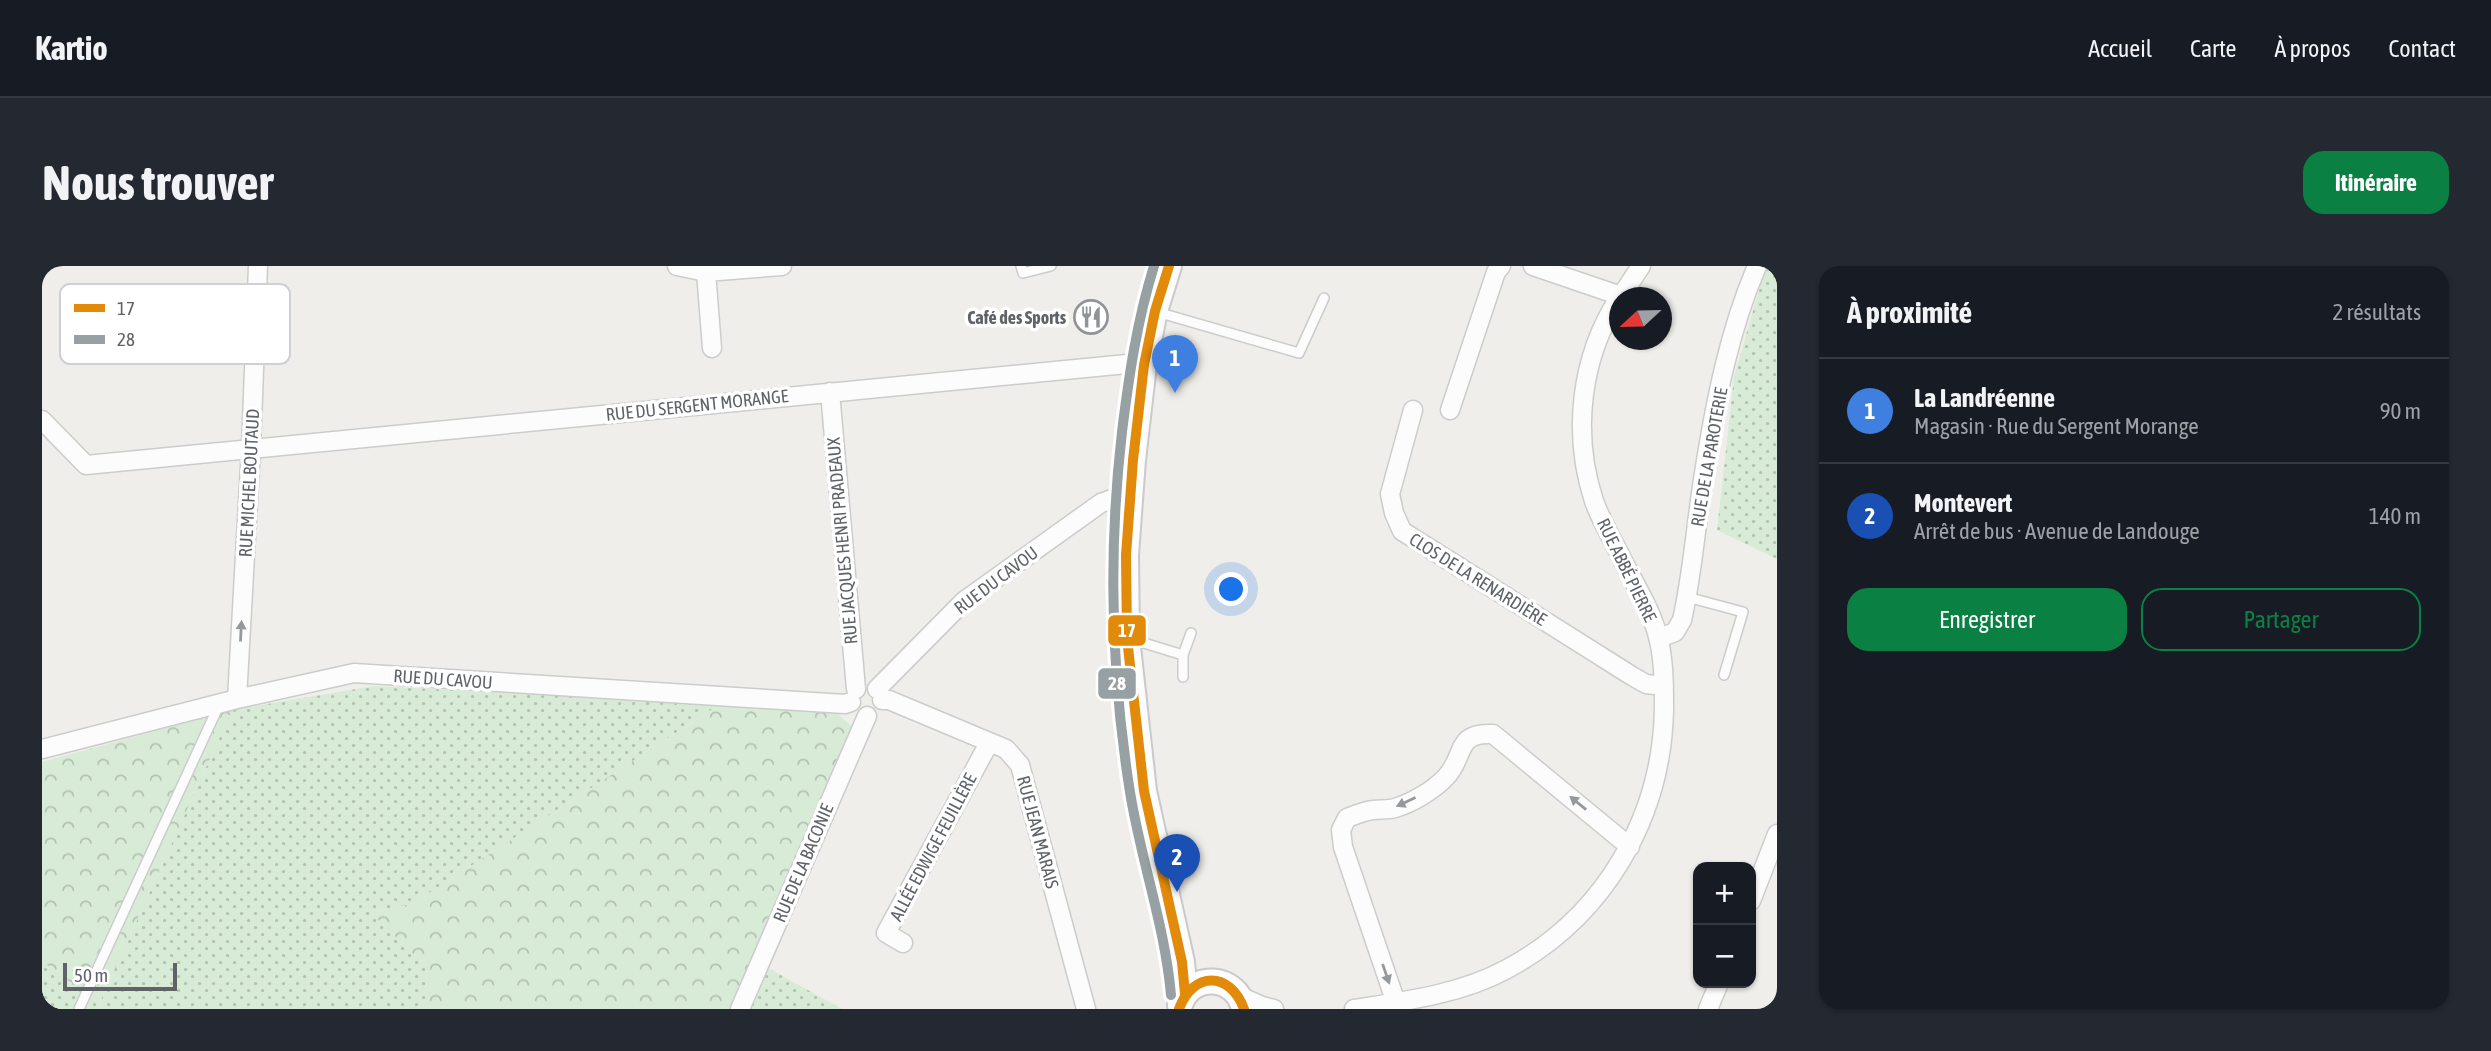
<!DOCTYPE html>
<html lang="fr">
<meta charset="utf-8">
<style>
:root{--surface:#171b24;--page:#242831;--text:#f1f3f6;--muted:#9ea1a6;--line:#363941;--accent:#0b8043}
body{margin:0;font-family:"Asap Condensed",sans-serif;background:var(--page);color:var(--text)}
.controls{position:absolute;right:21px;bottom:21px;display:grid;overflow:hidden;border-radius:14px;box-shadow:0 2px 5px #0004}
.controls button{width:63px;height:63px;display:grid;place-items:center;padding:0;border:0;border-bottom:2px solid var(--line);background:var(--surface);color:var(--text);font:35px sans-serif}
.compass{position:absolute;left:1567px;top:21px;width:63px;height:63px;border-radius:50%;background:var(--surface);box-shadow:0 2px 5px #0004;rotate:248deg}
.scale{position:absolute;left:21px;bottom:18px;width:114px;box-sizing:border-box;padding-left:7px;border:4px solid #5f6368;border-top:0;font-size:19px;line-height:24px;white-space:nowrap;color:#5f6368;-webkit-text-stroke:5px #fff;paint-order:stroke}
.you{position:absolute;left:1190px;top:324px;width:24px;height:24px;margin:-18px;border:5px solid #fff;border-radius:50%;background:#1a73e8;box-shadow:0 0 0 10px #1a73e833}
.badge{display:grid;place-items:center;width:46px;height:46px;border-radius:50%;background:var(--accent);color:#fff;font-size:23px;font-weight:700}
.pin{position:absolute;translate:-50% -58px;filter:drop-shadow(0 2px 4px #0008)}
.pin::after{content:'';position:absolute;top:37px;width:24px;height:21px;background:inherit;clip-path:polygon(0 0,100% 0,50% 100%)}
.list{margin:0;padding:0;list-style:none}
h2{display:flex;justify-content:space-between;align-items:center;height:91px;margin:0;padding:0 28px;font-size:30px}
h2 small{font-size:23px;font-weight:400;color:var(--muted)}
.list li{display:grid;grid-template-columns:46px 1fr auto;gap:21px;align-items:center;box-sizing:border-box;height:105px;padding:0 28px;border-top:2px solid var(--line)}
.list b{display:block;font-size:26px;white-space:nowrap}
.list p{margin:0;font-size:23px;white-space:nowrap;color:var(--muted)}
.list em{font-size:23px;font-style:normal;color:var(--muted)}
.actions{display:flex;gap:14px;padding:21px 28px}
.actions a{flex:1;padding:16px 0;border:2px solid var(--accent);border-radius:21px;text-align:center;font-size:24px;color:var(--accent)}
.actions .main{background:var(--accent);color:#fff}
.map{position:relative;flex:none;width:1735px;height:743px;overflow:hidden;border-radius:21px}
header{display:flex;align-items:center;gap:42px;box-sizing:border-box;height:98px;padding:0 35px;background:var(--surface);border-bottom:2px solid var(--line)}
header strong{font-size:33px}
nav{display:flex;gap:38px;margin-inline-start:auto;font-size:24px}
.intro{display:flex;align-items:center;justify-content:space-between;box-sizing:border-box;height:168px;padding:0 42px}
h1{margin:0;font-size:49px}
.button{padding:18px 32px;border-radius:21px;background:var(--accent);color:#fff;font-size:24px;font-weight:700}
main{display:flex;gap:42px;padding:0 42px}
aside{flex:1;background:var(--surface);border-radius:21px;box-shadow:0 2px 5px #0004}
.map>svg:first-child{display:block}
.grass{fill:url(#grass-dots)}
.forest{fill:url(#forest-crowns)}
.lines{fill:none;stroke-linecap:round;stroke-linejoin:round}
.service-casing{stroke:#cbcccc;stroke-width:12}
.minor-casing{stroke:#cbcccc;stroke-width:21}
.secondary-casing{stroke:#cacacb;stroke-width:28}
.service{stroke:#fdfcfc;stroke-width:9}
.minor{stroke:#fdfcfc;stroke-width:18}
.secondary{stroke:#fdfcfc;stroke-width:24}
.bus-1-casing{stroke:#fff;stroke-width:16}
.bus-2-casing{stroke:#fff;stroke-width:16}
.bus-1{stroke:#e28a0a;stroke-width:10}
.bus-2{stroke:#97a0a2;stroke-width:10}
.oneway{fill:#96999c}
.labels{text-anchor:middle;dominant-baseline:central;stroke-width:7;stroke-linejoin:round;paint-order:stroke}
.poi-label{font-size:18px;font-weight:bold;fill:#5f6368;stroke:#fff;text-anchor:end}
.street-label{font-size:18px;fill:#5f6368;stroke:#fff}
.key{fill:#fff;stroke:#cfd0d2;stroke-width:2}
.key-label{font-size:19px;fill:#5f6368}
.line-badge{stroke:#fff;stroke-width:2.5}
.badge-label{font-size:19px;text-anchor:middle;font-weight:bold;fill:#fff}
</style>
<header>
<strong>Kartio</strong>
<nav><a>Accueil</a><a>Carte</a><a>À propos</a><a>Contact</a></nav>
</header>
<div class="intro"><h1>Nous trouver</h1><a class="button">Itinéraire</a></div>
<main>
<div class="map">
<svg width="1735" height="743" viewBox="0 0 1735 743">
<defs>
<pattern id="grass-dots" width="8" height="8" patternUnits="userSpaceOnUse" patternTransform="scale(1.75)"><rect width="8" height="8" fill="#d8ebd6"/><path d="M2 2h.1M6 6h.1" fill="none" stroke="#b2c2b1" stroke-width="1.8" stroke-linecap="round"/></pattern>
<pattern id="forest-crowns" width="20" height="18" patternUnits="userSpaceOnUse" patternTransform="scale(1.75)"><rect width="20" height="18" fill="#d8ebd6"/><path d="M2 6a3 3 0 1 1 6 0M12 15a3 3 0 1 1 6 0" fill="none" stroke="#b2c2b1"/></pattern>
</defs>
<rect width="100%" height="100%" fill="#efeeea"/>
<path class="grass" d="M1724,0H1735V293L1675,264L1692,111Z
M332,420L680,437L372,637L329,647L384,700L385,743H0V695L57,738L190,444Z
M710,693L800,743H688Z"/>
<path class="forest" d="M680,437L794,446L811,462L688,743H385L384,700L329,647L372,637Z
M190,444L57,738L0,695V496Z"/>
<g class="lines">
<g class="service-casing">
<path id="service" d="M979,0L981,7L1009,0
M57,39L215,28
M1115,46L1257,87L1282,32
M1645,331L1701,346L1682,409
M1089,373L1141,389
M1141,411V389L1149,367
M37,743L177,439"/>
</g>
<g class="minor-casing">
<path id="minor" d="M635,0L664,6L670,82
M1491,0L1579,30
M664,6L740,0
M1578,32L1599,0
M788,126L814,423
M1371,144L1348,228L1352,247L1360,265L1590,410L1604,418L1622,420
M1408,144L1454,6L1459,0
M0,154L44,199L1085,98L1102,99
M1617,372L1633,366L1640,354C1651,306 1654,256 1662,207C1673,137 1687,65 1715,0
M835,423L922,335L1059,237L1073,232H1089
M195,433L209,182L216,0
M840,434H847L964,483L978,499L1044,743
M0,483L195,433L312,407L803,438L809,436
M1709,635L1735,568
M861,677L844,667L947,477
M1197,730L1220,740L1232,743
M1354,737L1301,581L1299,564L1305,552C1313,549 1322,545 1331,544C1338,543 1346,544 1353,542C1370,537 1392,524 1404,511C1424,490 1412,466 1451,468L1588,581
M698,743L825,450
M1312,743C1364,735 1419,728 1465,703C1562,651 1620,552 1622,443C1622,420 1622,397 1617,375C1611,346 1593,319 1580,293C1571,274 1559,255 1552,235C1530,168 1538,92 1577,32
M1666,743L1677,717"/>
</g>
<g class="secondary-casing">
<path id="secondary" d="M1127,0L1113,45L1102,99L1091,194L1084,289L1085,372L1102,525L1140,696L1143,728
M1138,739C1149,705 1195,709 1202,743"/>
</g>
<use href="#service" class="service"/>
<use href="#minor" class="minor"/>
<use href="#secondary" class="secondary"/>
<g class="bus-1-casing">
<path id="bus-1" d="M1127,0L1113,45L1102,99L1091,194L1084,289L1085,372L1102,525L1140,696L1143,728
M1137,743C1151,705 1188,705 1202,743"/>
</g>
<g class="bus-2-casing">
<path id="bus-2" d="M1112,0C1095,55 1087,109 1080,166C1066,287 1069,407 1088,526C1099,595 1123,660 1129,729"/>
</g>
<use href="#bus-1" class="bus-1"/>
<use href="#bus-2" class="bus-2"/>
</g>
<defs><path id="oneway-solid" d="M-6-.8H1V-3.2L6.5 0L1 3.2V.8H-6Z" transform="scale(1.75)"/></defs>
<g class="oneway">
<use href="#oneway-solid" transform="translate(199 365) rotate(-87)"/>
<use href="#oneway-solid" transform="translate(1364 536) rotate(155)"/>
<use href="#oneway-solid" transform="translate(1536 537) rotate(-141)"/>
<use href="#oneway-solid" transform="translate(1344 708) rotate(71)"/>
</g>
<defs>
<g id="restaurant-ring" transform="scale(1.75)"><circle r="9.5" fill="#fff" stroke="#919496" stroke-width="1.5"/><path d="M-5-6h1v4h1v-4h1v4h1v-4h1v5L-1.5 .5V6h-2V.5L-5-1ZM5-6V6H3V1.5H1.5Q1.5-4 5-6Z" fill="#919496"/></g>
</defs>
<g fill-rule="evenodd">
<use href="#restaurant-ring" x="1049" y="51"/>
</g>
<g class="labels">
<g class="poi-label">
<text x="1024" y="51">Café des Sports</text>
</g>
<g class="street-label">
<text transform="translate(655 139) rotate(-6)">RUE DU SERGENT MORANGE</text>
<text transform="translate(1667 191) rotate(-80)">RUE DE LA PAROTERIE</text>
<text transform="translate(207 217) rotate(-87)">RUE MICHEL BOUTAUD</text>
<text transform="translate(800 275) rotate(-95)">RUE JACQUES HENRI PRADEAUX</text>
<text transform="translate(1585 304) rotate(64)">RUE ABBÉ PIERRE</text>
<text transform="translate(1436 313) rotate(32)">CLOS DE LA RENARDIÈRE</text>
<text transform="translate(954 314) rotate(-37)">RUE DU CAVOU</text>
<text transform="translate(401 413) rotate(4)">RUE DU CAVOU</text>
<text transform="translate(996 566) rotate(75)">RUE JEAN MARAIS</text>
<text transform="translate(891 581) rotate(-62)">ALLÉE EDWIGE FEUILLÈRE</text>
<text transform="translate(761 597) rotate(-67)">RUE DE LA BACONIE</text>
</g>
</g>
<rect x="18" y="18" width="230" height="80" rx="10" class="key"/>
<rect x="32" y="38" width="31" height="8" fill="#e28a0a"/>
<rect x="32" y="69" width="31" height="9" fill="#97a0a2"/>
<g class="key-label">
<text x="75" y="49">17</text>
<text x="75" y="80">28</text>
</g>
<g class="line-badge">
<rect x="1065" y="348" width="40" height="33" rx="7" fill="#e28a0a"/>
<rect x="1055" y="401" width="40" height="33" rx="7" fill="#97a0a2"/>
</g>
<g class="badge-label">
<text x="1085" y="371">17</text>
<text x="1075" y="424">28</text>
</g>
</svg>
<div class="controls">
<button>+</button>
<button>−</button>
</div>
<svg class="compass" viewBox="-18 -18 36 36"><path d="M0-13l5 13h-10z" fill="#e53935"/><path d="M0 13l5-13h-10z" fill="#9ea1a6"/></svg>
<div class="scale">50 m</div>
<div class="you"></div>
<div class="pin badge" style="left:1133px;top:127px;background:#3f7fe0">1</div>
<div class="pin badge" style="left:1135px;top:626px;background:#1a4fb4">2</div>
</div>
<aside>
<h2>À proximité<small>2 résultats</small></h2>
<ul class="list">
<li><span class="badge" style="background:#3f7fe0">1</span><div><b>La Landréenne</b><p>Magasin · Rue du Sergent Morange</p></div><em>90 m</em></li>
<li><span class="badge" style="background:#1a4fb4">2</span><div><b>Montevert</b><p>Arrêt de bus · Avenue de Landouge</p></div><em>140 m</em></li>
</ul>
<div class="actions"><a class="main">Enregistrer</a><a>Partager</a></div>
</aside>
</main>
